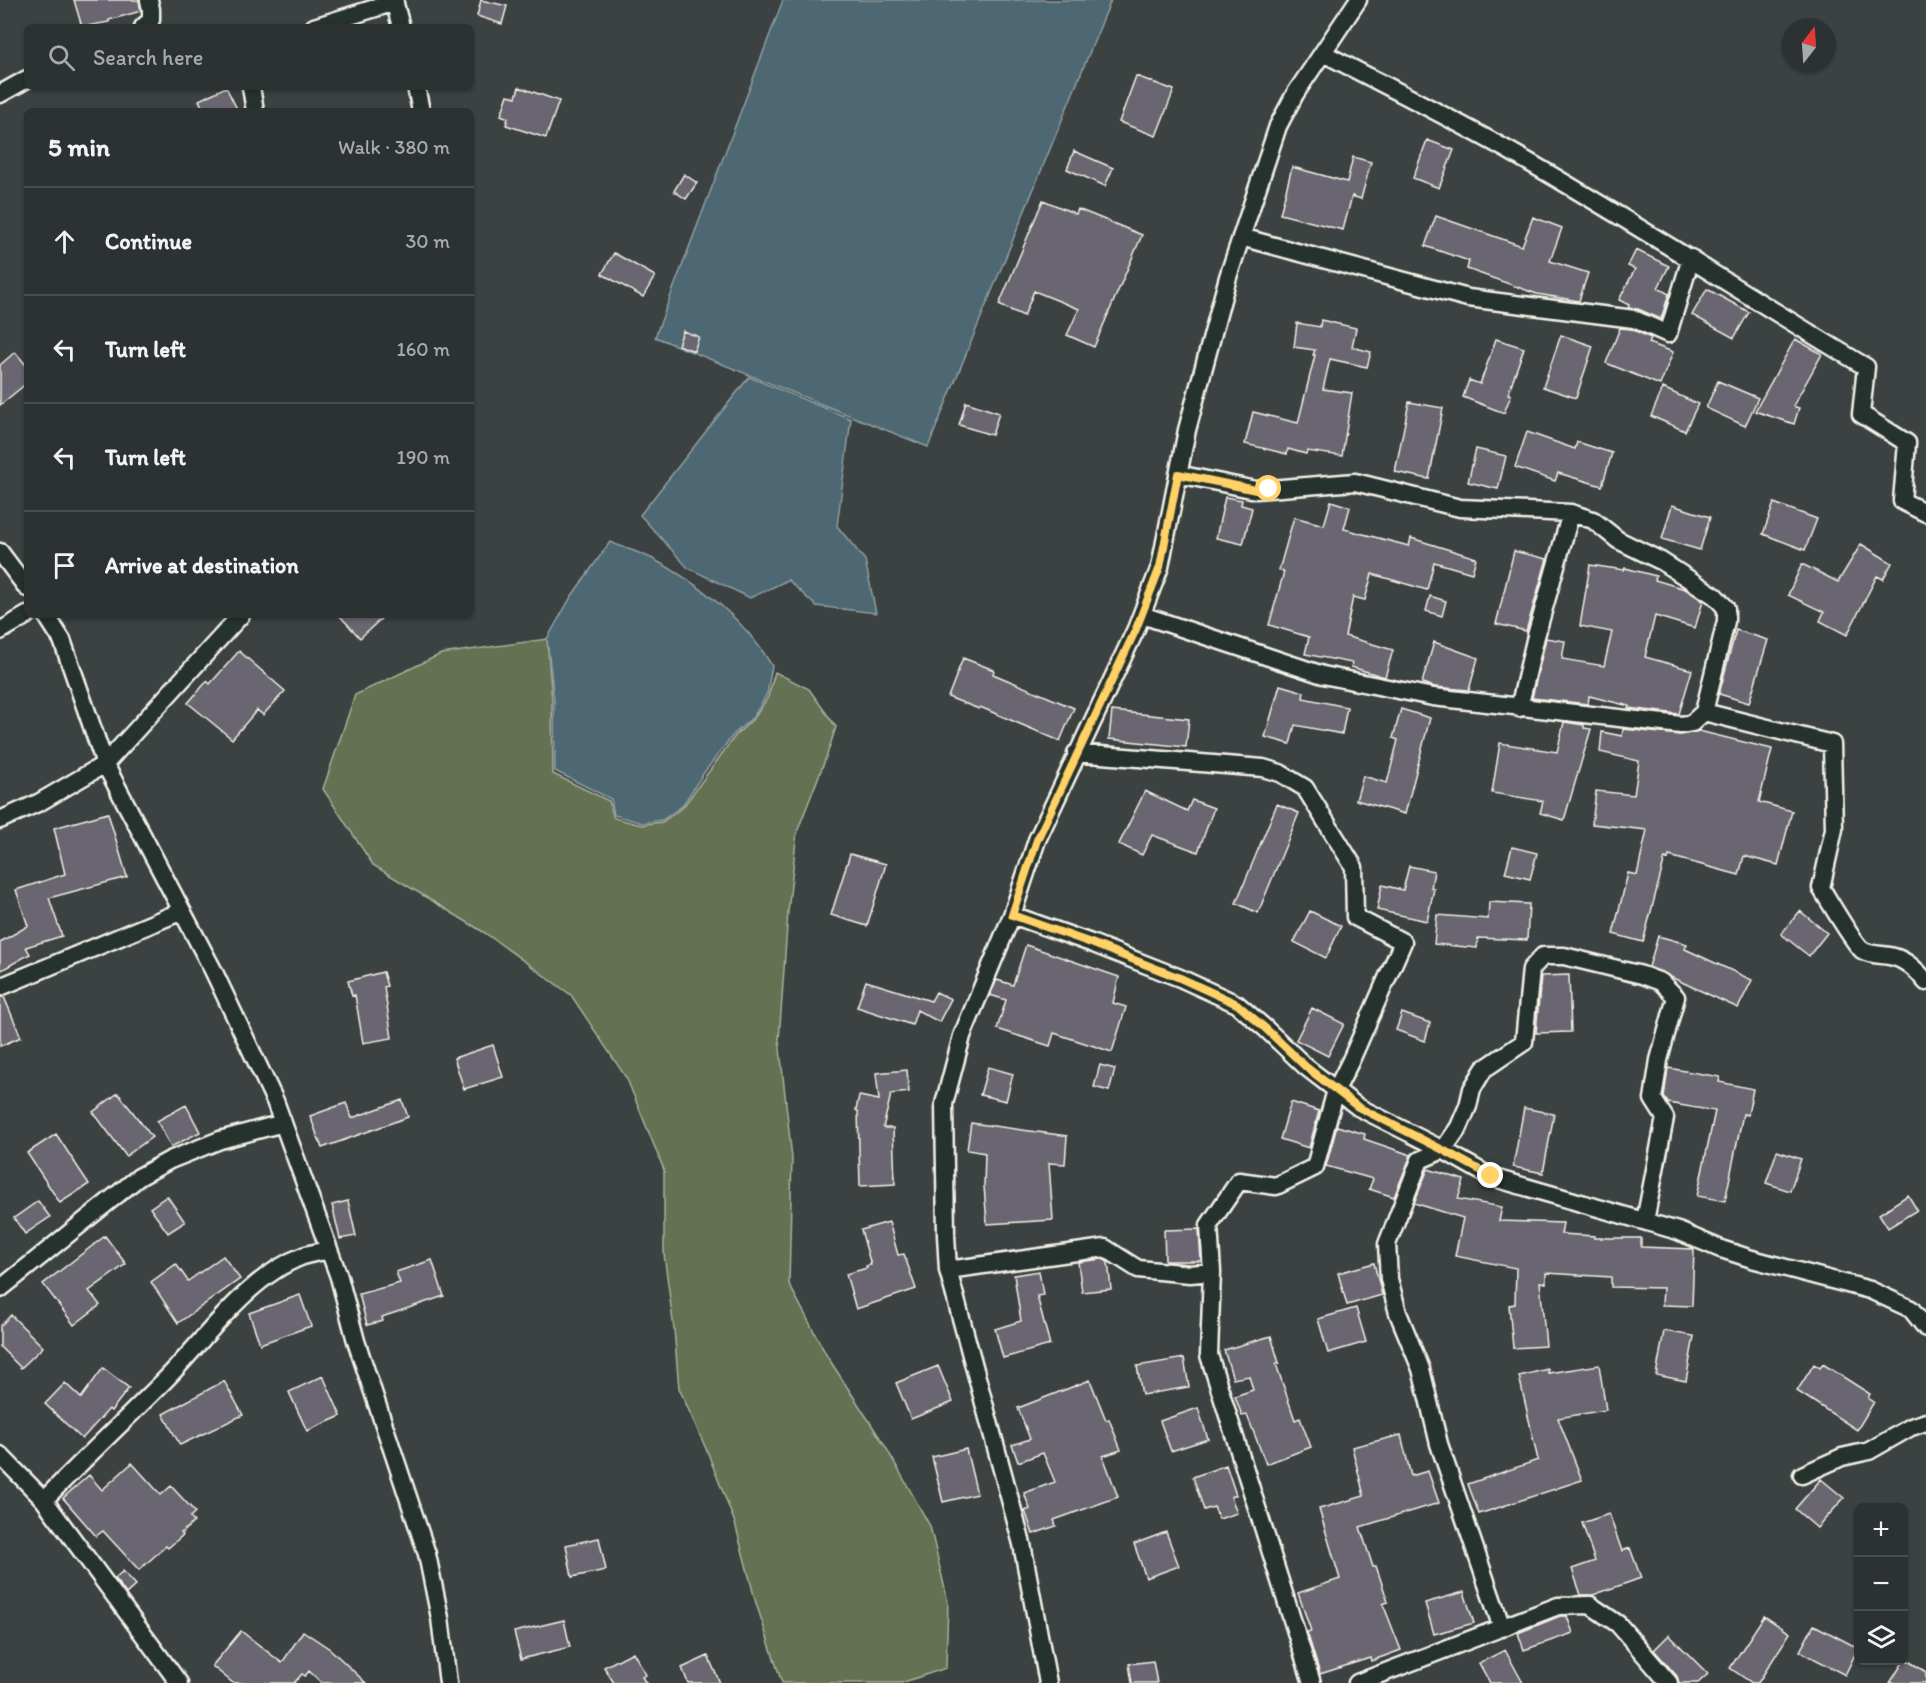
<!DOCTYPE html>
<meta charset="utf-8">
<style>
:root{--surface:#2c3231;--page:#343a39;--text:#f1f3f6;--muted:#a6aaab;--line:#484d4d}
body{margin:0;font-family:Itim,sans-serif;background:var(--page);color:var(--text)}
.controls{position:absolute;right:18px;bottom:18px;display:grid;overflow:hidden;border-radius:9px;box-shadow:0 2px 4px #0004}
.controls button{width:54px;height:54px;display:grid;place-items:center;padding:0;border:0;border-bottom:2px solid var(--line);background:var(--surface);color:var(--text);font:30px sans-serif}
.compass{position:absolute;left:1782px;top:18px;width:54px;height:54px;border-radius:50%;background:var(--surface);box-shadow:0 2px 4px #0004;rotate:17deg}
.stop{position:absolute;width:18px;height:18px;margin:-14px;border:4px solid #ffd166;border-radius:50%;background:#fff}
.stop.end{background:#ffd166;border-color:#fff;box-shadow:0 2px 6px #0008}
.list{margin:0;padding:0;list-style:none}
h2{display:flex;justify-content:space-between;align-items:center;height:78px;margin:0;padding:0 24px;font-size:26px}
h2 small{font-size:20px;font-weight:400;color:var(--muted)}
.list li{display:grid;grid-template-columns:39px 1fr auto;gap:18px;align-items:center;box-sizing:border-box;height:108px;padding:0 24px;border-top:2px solid var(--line)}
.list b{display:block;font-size:22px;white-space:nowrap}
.list em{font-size:20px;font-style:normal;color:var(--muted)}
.icon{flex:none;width:33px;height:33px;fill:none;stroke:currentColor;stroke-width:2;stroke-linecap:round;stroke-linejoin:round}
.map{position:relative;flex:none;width:1926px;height:1683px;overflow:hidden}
.search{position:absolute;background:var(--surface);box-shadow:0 2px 4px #0004;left:24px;top:24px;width:450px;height:66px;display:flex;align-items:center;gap:15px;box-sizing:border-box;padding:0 21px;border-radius:9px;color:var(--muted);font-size:22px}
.panel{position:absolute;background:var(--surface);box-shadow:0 2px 4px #0004;left:24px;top:108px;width:450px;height:510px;border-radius:9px}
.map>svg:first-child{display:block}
.green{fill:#657152;stroke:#acb19d;stroke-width:1.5}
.water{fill:#4e6873;stroke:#909fa2;stroke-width:1.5}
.building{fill:#6b6671;stroke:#f4f1e8;stroke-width:1.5}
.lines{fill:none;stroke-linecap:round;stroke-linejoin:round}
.minor-casing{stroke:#f4f1e8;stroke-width:21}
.minor{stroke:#26332d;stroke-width:16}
.route{stroke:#ffd166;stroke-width:8}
</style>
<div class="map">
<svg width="1926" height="1683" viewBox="0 0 1926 1683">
<rect width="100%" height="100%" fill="#3b4241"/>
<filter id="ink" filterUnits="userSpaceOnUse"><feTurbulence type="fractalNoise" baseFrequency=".0167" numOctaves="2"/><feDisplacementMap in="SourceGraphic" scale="12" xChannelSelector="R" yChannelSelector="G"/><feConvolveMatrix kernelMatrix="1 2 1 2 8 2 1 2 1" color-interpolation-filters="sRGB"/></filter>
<g filter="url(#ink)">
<path class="green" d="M547,639L552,701L553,774L609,801L614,818L641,825L662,822L683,807L735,736L755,717L768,697L775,672L809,689L836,727L827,755L797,832L788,912L779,1040L792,1158L789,1284L827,1356L884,1444L930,1526L948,1602L946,1668L901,1683H782L756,1603L735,1523L707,1451L679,1388L674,1329L664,1254V1170L627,1079L571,995L485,933L373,865L323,789L355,695L441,654Z"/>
<path class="water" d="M783,0H1111L928,447L655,337Z
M749,377L851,419L837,526L865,560L876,613L816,606L788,580L750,598L688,568L640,515Z
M610,542C624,548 639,552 653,559C699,583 746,621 772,666L767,694L754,716L733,735L703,774L682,806L662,820L642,823L614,815L611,799L555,771L554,700L547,639L571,597Z"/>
<path class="building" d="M74,0H139L141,11L109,20V22L82,27Z
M481,0L507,6L502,24L477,16Z
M1136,76L1174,90L1156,136L1119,122Z
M226,87L238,111H204L199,100Z
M519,87L559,101L546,138L506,125L508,118L501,115L508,95L516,97Z
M1427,140L1454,150L1439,188L1413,178Z
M1074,151L1113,168L1105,186L1067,169Z
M1353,157L1371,162L1361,199L1352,196L1343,230L1280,214L1292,167L1347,182Z
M684,174L697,183L686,199L674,191Z
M1043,200L1076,214L1078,209L1142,235L1094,347L1067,335L1079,309L1034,291L1024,316L999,305Z
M1436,216L1522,246L1533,217L1562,228L1550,261L1588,273L1579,301L1537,294L1467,269L1469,261L1425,246Z
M1636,250L1669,266L1658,288L1669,294L1661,319L1638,309L1628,308L1629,305L1619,300L1635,269L1628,266Z
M614,253L655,276L643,297L602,274Z
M1707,289L1749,312L1734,338L1692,315Z
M1321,320L1356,328L1352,347L1371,352L1367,367L1330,359L1323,389L1352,393L1342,456L1307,451L1306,454L1288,449L1287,454L1245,444L1253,412L1298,423L1315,355H1313L1315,350L1294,347L1297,323L1320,327Z
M1620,328L1631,329L1651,338L1649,343L1673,352L1660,385L1606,363Z
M683,331L699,337L694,351L678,345Z
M1561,335L1593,346L1576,398L1543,387Z
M1496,339L1524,348L1508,394L1511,395L1504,413L1463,397L1469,380L1480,384Z
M1795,339L1822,354L1793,406L1799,408L1794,424L1755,411Z
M15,352L27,366V383L0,405V365Z
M1718,381L1758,398L1745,426L1706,408Z
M1663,388L1698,404L1685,431L1651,416Z
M966,402L999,413L992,435L959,425Z
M1409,402L1443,408L1429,479L1395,472Z
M1527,432L1575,449L1577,442L1612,453L1602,486L1558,473L1555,481L1515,467Z
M1476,449L1506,456L1498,489L1468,482Z
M1225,497L1242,500L1241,505L1252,508L1243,544L1216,538Z
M1331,501L1350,507L1344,529L1409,546L1411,538L1476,558L1472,573L1434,562L1427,590L1372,574L1365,600L1353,597L1345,636L1393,650L1385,677L1351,667L1352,663L1305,654L1309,637L1269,625L1284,572L1279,570L1294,517L1324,525Z
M1774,503L1817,519L1805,550L1763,534Z
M1672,505L1710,517L1700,550L1662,539Z
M1861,544L1892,563L1883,579L1877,576L1847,635L1820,621L1824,612L1788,595L1802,564L1838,582Z
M1514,551L1547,559L1526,631L1496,624Z
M1590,565L1624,570L1625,568L1656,576L1655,580L1685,589L1703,601L1695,628L1655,616L1645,657L1692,670L1679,714L1628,708L1629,706L1589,696L1588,704L1532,698L1546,638L1565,641L1562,659L1604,666L1612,632L1580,626Z
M1430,596L1446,601L1442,616L1426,611Z
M339,615H385L360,638Z
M1736,630L1768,640L1749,703L1719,694Z
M1434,642L1478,658L1469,690L1435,687L1422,683Z
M239,651L285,691L263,715L257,710L232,739L188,703L207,681L210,684Z
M963,658L994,670L993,674L1074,708L1060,741L980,707L979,709L948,697Z
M1280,685L1304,692L1303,698L1347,707L1342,734L1295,725L1290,744L1265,737Z
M1401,709L1430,718L1405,814L1356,800L1363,776L1387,783L1398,740L1393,738Z
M1112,711L1189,719L1186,747L1109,739Z
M1564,722L1584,725V728L1591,729L1564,820L1540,813L1543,801L1492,793L1500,743L1557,752Z
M1623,729L1680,735L1699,731L1772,749L1759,802L1792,811L1778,865L1744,856L1739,875L1669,856L1668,859L1665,858L1643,942L1613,934L1628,873L1637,875L1647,830L1592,824L1596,791L1634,795L1639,761L1600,752L1602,732L1622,736Z
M1145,791L1187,811L1192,800L1214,808L1198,852L1152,835L1142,855L1119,844Z
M1277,804L1299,813L1258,913L1236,903Z
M108,813L127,877L49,898L62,936L26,947L30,954L0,971V942L28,926L16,890L65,874L54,828Z
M1512,847L1537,853L1530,879L1505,873Z
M850,854L886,864L867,926L831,915Z
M1409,866L1434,871L1431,888L1434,889L1427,921L1377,910L1382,885L1403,890Z
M1489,902L1529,904L1527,940L1478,938L1477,948L1434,944L1437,915L1488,919Z
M1310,911L1341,926L1326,958L1294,942Z
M1800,911L1827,933L1809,956L1781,934Z
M1658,936L1687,944L1685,949L1752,980L1738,1008L1649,967Z
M1026,945L1119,977L1113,1003L1126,1007L1112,1052L1054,1033L1050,1046L997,1029L1006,1000L990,995L997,980L1013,985Z
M383,972L387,986L384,987L392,1038L363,1043L355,995L352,996L348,981Z
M1569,975L1571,1032L1536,1033L1541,976Z
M866,981L931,1001L936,992L951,999L939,1022L917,1010L912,1025L857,1007Z
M0,997H4L21,1037L0,1046Z
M1312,1008L1344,1024L1328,1056L1296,1040Z
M1402,1013L1430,1023L1425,1041L1396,1030Z
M493,1045L503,1077L464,1089L454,1058Z
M1100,1065L1115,1069L1109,1091L1094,1087Z
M988,1067L1013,1074L1006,1101L980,1095Z
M1668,1068L1720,1077L1719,1082L1753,1089L1748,1115L1743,1114L1725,1201L1697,1196L1715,1111L1668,1103L1664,1097Z
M907,1070L909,1092L891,1094L883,1128H893L895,1184L860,1186L858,1111L856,1110L859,1096L879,1100L876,1073Z
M118,1093L152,1137L126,1156L93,1112Z
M402,1100L408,1117L322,1148L310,1116L346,1103L352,1118Z
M1291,1102L1319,1111L1309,1148L1280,1139Z
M186,1105L200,1132L171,1147L157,1121Z
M1524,1108L1554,1114L1543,1173L1513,1167Z
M971,1123L1067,1136L1065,1164L1049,1163L1053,1220L987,1224L984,1186L985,1153L967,1150Z
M1337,1126L1365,1134L1364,1139L1411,1155L1394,1197L1369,1189L1373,1179L1326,1166Z
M56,1134L89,1184L60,1203L27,1153Z
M1777,1151L1801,1159L1790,1191L1766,1183Z
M1428,1169L1464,1180L1458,1199L1502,1207L1499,1221L1563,1223L1561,1234L1595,1236L1594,1238H1641V1247L1694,1249L1692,1306L1662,1305L1663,1288L1611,1287V1277L1546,1273V1283L1540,1282L1546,1346L1513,1348L1509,1305L1515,1304L1516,1268L1455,1256L1463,1218L1414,1203Z
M1908,1195L1917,1210L1888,1228L1879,1214Z
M167,1196L185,1222L168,1233L150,1208Z
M38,1201L50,1217L25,1234L14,1218Z
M348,1201L356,1236L340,1239L332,1205Z
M889,1222L898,1255L904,1254L916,1289L856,1309L846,1274L867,1268L866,1266L871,1265L861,1230Z
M1199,1229L1201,1261H1165L1164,1230Z
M105,1236L126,1264L89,1291L100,1305L74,1325L43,1284Z
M223,1256L240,1279L178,1323L151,1282L176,1264L188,1281Z
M1103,1259L1108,1262L1111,1289L1082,1292L1078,1262Z
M432,1260L444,1296L382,1317L383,1321L367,1325L359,1294L400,1283L396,1272Z
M1374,1263L1382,1295L1347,1305L1338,1273Z
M1039,1271L1043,1295L1037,1296L1050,1345L1003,1358L995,1329L1021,1321L1014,1275Z
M300,1295L311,1326L260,1344L249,1313Z
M1356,1308L1366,1342L1328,1353L1318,1319Z
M11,1315L43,1347L21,1368L0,1347V1326Z
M1664,1331L1694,1336L1686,1381L1656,1375Z
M1271,1336L1279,1363L1276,1364L1295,1420L1300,1418L1311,1447L1266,1464L1247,1415L1242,1416L1235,1396L1253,1390L1249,1376L1233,1379L1224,1350Z
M1184,1358L1189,1387L1142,1395L1137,1366Z
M1814,1364L1820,1368L1823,1364L1870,1394L1868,1398L1874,1402L1857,1430L1797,1391Z
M1599,1365L1606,1410L1558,1418L1582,1480L1479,1514L1468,1484L1538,1460L1519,1376L1548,1369V1373Z
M938,1366L953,1402L911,1419L896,1383Z
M103,1368L129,1388L111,1411L109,1409L82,1439L45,1404L65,1383L81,1398Z
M323,1376L341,1416L307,1431L289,1392Z
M1090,1380L1106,1420L1109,1419L1121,1450L1103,1456L1118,1497L1054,1520L1056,1526L1033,1534L1025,1511L1030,1509L1024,1493L1055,1482L1043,1453L1018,1462L1012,1445L1030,1439L1018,1408Z
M224,1381L243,1415L180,1445L163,1414Z
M1198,1408L1208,1439L1171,1451L1160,1421Z
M1401,1435L1411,1476L1428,1471L1439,1503L1360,1527L1373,1567L1376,1566L1388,1602L1383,1604L1401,1650L1371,1661L1370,1658L1320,1674L1307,1632L1311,1631L1298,1593L1340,1579L1319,1509L1364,1496L1352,1447Z
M966,1449L977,1494L943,1502L932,1457Z
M132,1463L161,1495L171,1486L195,1512L190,1517L194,1522L181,1533L183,1535L168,1548L166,1546L139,1570L103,1531L96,1536L63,1498L89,1475L102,1490Z
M1226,1465L1236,1495L1231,1497L1237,1513L1219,1519L1214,1507L1204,1510L1193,1477Z
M1821,1479L1844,1498L1817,1528L1795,1509Z
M1609,1514L1622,1551L1630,1548L1641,1578L1593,1595H1581L1572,1569L1595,1561L1582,1523Z
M1166,1532L1179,1566L1146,1578L1134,1544Z
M599,1538L606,1570L572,1577L566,1545Z
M123,1571L136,1585L126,1594L115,1578Z
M1464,1592L1474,1623L1434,1634L1425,1603Z
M1560,1616H1567L1573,1633L1524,1650L1518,1633Z
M1764,1616L1790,1633L1758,1683H1752L1730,1668Z
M564,1620L570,1647L521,1659L514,1632Z
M1814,1625L1858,1648L1845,1675L1800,1651Z
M241,1631L282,1663L303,1631L330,1649L366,1683H322L309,1671L305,1676L302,1674L294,1683H233L212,1666Z
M1669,1635L1708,1674L1698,1683H1679L1677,1676L1654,1650Z
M1505,1650L1523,1683H1490L1479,1663Z
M633,1652L646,1675L642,1677L646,1683H614L604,1667Z
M708,1656L720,1683H688L682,1668Z
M1905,1659L1926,1672V1683H1890Z
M1153,1661L1157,1683H1132L1129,1664Z"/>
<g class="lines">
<g class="minor-casing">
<path id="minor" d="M394,0L401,27
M143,27L151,20V9L149,0
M314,27L395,2
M1323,53C1388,87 1455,120 1520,157C1637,224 1750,298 1866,367L1861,414L1907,443L1902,501L1926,513
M251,87L255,111
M416,87L421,111
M0,94L27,79
M1241,237L1468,298L1634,319L1668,334L1691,258
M0,552L27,588
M46,615L62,640L105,764L213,970L275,1101L339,1277L356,1341L427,1554L440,1618L448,1683
M1142,615L1323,675L1433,697L1681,725L1692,723L1704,712L1726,621V608L1715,596L1661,561L1618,540L1593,520L1571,513L1460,508L1355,482L1256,490L1178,474
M0,631L27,615
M1519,708L1536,636L1571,513
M1704,712L1832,744L1834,829L1821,888C1828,899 1854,944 1862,950C1871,956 1884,954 1894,957C1906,960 1919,972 1926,982
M1076,753L1263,768L1280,773L1305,788L1354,867L1355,917L1403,942L1351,1060L1336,1090L1315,1167L1276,1186L1239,1181L1209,1225L1212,1272L1209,1355L1312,1683
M0,820L40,802L105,764L241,615
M1012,915L1091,943L1180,978L1237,1004L1265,1028L1306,1067L1358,1107L1443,1150L1491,1177L1678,1231L1721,1249L1752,1259L1870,1290L1911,1309L1926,1328
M0,987L182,911
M948,1270L1105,1248L1138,1269L1190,1274L1212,1272
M0,1289L139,1177L170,1160L220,1140L283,1123
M0,1455L44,1500L179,1683
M1802,1475L1842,1457L1869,1451L1911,1427L1926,1422
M44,1500C82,1461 122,1423 161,1384C203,1343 246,1277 303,1256C311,1253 321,1252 329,1250
M1502,1628L1439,1444L1421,1369L1398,1313L1389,1279L1387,1244L1420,1160L1443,1150L1459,1127L1468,1106L1472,1089L1484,1069L1524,1042L1531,969L1543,956H1564L1642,975L1661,982L1676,997L1659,1060L1653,1099L1665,1118L1645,1221
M1048,1683L1022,1544L948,1270L946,1235L944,1104L962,1036L1012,915L1037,840L1136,629L1160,567L1187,430L1228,277L1278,126L1295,94L1358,0
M1357,1683L1558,1606L1590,1605L1618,1624L1669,1683"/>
</g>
<use href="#minor" class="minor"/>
</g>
</g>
<g class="lines" filter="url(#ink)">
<path class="route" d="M1269,489L1256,490L1178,474L1160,567L1136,629L1037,840L1012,915L1091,943L1180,978L1237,1004L1265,1028L1306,1067L1358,1107L1443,1150L1491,1176"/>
</g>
</svg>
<div class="controls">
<button>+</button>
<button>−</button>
<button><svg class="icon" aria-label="layers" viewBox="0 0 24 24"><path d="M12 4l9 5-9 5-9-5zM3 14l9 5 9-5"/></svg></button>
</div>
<svg class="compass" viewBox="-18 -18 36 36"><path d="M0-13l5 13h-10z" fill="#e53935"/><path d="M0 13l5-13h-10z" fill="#a6aaab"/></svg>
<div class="stop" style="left:1269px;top:489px"></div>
<div class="stop end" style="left:1491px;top:1176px"></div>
<div class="search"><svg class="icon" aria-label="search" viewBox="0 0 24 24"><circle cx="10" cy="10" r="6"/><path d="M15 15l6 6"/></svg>Search here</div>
<section class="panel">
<h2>5 min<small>Walk · 380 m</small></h2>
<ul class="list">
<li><svg class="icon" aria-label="ahead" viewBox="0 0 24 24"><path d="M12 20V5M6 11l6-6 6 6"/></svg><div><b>Continue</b></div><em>30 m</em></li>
<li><svg class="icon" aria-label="left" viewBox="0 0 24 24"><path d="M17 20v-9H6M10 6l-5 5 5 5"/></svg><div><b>Turn left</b></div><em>160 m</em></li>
<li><svg class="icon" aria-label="left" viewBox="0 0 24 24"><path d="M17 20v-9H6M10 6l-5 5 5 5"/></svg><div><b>Turn left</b></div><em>190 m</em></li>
<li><svg class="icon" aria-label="arrive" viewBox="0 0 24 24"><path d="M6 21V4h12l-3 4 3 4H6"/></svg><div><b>Arrive at destination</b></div></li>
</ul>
</section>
</div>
